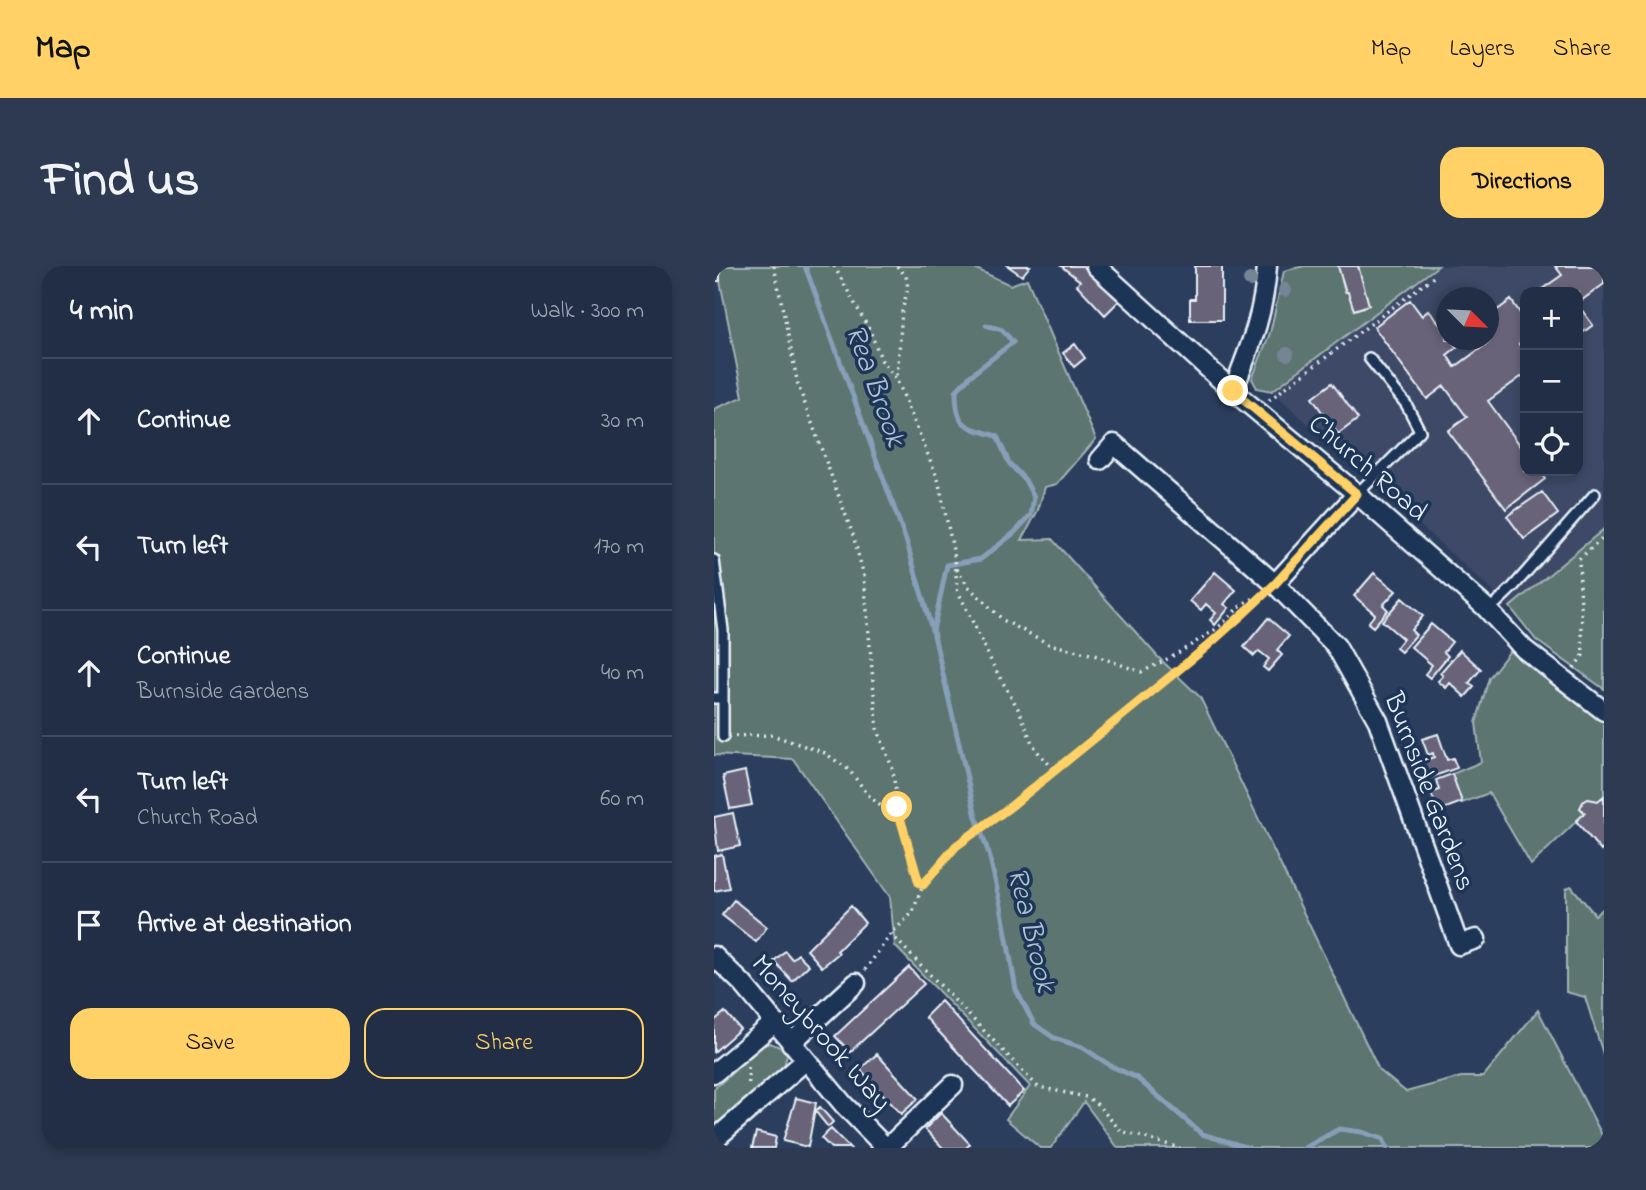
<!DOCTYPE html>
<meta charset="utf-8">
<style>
:root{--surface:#212e46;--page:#2d3a51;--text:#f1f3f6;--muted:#a2a8b3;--line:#3e4a5f;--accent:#ffd166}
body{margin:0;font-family:"Indie Flower",sans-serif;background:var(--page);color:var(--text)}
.controls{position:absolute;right:21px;top:21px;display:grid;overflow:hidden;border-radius:14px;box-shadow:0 4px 10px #0003}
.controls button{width:63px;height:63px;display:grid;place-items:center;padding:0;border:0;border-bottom:2px solid var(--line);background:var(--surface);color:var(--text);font:35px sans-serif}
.compass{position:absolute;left:722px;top:21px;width:63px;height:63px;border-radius:50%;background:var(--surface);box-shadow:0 4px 10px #0003;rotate:114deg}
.stop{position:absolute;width:21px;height:21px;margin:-16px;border:5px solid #ffd166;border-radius:50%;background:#fff}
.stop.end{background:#ffd166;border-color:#fff;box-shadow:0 2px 7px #0008}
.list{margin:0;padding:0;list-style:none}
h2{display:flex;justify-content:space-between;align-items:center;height:91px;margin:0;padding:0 28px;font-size:30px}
h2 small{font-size:23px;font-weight:400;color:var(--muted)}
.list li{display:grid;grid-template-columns:46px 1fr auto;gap:21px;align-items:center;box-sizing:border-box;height:126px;padding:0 28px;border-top:2px solid var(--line)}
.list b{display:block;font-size:26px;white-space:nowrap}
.list p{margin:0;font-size:23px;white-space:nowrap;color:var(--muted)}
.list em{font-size:23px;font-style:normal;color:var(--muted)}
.actions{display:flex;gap:14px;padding:21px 28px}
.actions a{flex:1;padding:16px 0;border:2px solid var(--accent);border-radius:21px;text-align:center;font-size:24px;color:var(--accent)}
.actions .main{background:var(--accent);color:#111}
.icon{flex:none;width:38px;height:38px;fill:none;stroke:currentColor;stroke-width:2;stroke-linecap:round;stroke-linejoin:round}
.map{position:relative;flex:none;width:890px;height:882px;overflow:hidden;border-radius:21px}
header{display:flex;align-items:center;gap:42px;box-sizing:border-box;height:98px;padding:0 35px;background:var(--accent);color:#111}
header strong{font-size:33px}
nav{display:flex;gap:38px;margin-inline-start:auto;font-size:24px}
.intro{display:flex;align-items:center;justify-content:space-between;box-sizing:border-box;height:168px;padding:0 42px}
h1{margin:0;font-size:49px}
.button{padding:18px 32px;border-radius:21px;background:var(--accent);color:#111;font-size:24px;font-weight:700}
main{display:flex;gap:42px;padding:0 42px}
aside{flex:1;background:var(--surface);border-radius:21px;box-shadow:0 4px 10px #0003}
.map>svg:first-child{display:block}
.built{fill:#3e4966;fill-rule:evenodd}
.green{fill:#5b7470;stroke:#a2b2b4;stroke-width:2}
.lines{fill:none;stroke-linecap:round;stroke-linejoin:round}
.stream{stroke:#879fb8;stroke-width:5}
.building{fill:#686378;stroke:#e8f1f8;stroke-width:2}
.lane-casing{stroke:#e8f1f8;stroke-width:14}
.street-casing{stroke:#e8f1f8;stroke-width:23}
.path{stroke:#e8f1f8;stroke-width:3.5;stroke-dasharray:2 5;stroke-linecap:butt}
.lane{stroke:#1d3557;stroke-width:9}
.street{stroke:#1d3557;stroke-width:18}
.tree{fill:#758595}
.route{stroke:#ffd166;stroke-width:9}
.labels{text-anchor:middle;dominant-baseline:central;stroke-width:7;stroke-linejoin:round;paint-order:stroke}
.street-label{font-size:28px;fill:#e8f1f8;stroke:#1d3557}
.water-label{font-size:30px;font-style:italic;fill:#afc1d3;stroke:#1d3557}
</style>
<header>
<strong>Map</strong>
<nav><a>Map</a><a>Layers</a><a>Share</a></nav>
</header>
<div class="intro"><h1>Find us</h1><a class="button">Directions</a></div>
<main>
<aside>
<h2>4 min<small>Walk · 300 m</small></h2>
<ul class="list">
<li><svg class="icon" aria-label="ahead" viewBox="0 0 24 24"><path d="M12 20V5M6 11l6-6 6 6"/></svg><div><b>Continue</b></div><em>30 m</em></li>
<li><svg class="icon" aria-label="left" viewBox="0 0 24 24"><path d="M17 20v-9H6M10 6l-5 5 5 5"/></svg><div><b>Turn left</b></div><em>170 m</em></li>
<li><svg class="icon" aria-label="ahead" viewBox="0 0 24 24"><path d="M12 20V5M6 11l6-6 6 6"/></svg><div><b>Continue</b><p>Burnside Gardens</p></div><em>40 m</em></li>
<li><svg class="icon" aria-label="left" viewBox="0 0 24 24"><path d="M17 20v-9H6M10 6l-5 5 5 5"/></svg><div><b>Turn left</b><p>Church Road</p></div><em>60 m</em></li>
<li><svg class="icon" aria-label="arrive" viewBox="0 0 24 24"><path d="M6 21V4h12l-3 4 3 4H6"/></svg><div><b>Arrive at destination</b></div></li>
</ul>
<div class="actions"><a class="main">Save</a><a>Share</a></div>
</aside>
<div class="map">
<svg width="890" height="882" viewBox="0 0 890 882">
<rect width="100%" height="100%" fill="#2c3e5e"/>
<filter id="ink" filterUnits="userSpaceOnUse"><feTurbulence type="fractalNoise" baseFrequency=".0143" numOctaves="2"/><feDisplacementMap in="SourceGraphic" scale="14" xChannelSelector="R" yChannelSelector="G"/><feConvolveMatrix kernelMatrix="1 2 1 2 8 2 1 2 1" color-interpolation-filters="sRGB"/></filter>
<g filter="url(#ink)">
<path class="built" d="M724,0H890V263L796,341L558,125ZM811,26H864V205H811ZM732,32H774V74H732Z"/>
<path class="green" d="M6,0H256L296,19L313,13L382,173L343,218L331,221L324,244L308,274L338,273L444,391L486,431L665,804L692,826L747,811H769L824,744L890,873V882H404L370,836L337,882H326L292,853L316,820L181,680L176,631L79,493L0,489V143L29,131L6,15Z
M590,0H624L631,26H634L640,44L655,39L644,0H724L558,125L543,122L538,113L556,67L570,5Z
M890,263V423L822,374L796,341Z
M796,385L890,454V530L884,535L875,533L869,536L866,542L871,547L817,599L775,527L748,537L738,508L767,496L762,457L775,412Z
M857,620L881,649L890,642V791L871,731L852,726V623Z
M56,777L68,782L73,788L69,805L0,866V823L48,780Z"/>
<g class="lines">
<path class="stream" d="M91,0L192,274L218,364
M272,59L288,64L299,76L256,110L242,125C242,162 251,160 283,170L295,197L311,214L320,231L317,249L300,267L267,293L233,299L219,365L262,551L275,588L287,640L302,724L320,758L340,772L368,781L397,800L423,812L488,868L535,882
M591,882L625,863L648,866L669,873L673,882"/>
</g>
<path class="building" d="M0,0H6V15H0Z
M294,0H316L308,10Z
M347,0H369L405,35L391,49L363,19L366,15Z
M481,0H508V54H476V33H481Z
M624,0H644L655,39L640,44L634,26H632Z
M841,0H890V18L864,37V26H824L848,9Z
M696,34L708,50L715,44L732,67V74H737L743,81L733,89L741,101L775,76L774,51L797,34L811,54V73L805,78L811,87V108L774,135L811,186V205H825L831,213L792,243L734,165L753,151L730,120L713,133L660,61Z
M864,39L879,59L864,70Z
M361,78L371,92L360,101L349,87Z
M618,117L644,153L624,168L598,132Z
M828,226L844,248L810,273L793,250Z
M501,306L522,324L510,338L515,342L501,359L496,354L502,347L492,338L487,344L476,335Z
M660,307L682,325L669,339L674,344L659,361L654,357L661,348L640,330Z
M688,332L709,350L697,364L702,369L687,386L682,382L689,373L668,355Z
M554,352L575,370L563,384L568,389L554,405L549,401L555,393L545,385L540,390L530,381Z
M717,358L738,376L730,386L734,390L716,412L711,408L718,399L697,381Z
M746,384L767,403L755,417L760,421L751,431L736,417L732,422L724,415L729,410L726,407Z
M724,468L733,494L739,492L743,502L712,513L706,496L720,491L719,487L714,489L708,473Z
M31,505L38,539L16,543L9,510Z
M738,508L748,536L724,545L717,527L725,524L722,514Z
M890,530V582L887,585L862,555L871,547L866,542L869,536L874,533L884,535Z
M19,547L26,580L4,585L0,551Z
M8,588L15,622L0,625V590Z
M20,634L53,661L42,676L8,649Z
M137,640L151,657L123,685L125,687L108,701L93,684Z
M71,685L78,693L84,688L95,699L78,715L60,695Z
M195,701L210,718L136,786L121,770Z
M227,735L310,825L294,840L211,751Z
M11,746L26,763L0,786V755Z
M163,788L204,833L187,848L146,803Z
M82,832L102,837L94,881L69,875Z
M106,841L119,856L114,861L101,845Z
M227,847L256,878L252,882H229L211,863Z
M117,863L136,882H117L107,872Z
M42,866L62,871L60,882H38Z"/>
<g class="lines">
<g class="lane-casing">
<path id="lane" d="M643,228L706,165L692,138L655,92
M0,294L9,364V432H0
M775,344L799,321L881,228
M9,432V471"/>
</g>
<g class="street-casing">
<path id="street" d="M382,0L519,125L643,228L771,341L810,383L890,445
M519,125C536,81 550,48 553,0
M386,194L400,178L561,318L622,380L664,455L745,679L762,673
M561,318L643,228
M0,690L29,718L130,839L172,882
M77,777L142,717
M0,807L60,757
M0,874L91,795
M173,882L239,819"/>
</g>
<path class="path" d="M60,0L84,119L139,269L150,310L163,462L179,504L183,541L188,558
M120,0L156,65L168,95L183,114L224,213L241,293L243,323L280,401L306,446L318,477L326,489L341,504
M183,0L192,10L194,22L188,45L183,112
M555,134L722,9
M243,303L254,320L289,354L335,378L380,389L427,406C452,395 476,380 499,365C514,356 524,336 542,332
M860,402L869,389L865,293L890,271
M21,470L58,469L111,487L135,504L156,531L188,558L205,617L209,619
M177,668L324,821L372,831L381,836L407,865L466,882
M151,704L177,668L198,647L209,619L242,580L296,541L490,383L548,328
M34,801L35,821"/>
<use href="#lane" class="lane"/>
<use href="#street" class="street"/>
</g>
<g class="tree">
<circle cx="536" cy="14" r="7"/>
<circle cx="571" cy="24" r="7"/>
<circle cx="573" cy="88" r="7"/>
</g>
</g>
<g class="lines" filter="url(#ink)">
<path class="route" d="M183,541L205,617L209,619L242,580L296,541L490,383L528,349L561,318L643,228L519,125"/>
</g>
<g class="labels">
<g class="street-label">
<text transform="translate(653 203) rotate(41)">Church Road</text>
<text transform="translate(714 526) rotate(69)">Burnside Gardens</text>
<text transform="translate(106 768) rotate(49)">Moneybrook Way</text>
</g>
<g class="water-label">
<text transform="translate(160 120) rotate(70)">Rea Brook</text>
<text transform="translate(316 664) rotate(76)">Rea Brook</text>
</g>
</g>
</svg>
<div class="controls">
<button>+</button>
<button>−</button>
<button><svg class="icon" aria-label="locate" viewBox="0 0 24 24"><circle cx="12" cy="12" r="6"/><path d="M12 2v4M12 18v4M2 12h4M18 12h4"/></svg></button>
</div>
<svg class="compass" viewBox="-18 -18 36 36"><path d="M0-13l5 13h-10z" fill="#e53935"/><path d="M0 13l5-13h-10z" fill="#a2a8b3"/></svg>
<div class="stop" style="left:183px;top:541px"></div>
<div class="stop end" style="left:519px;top:125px"></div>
</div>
</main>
